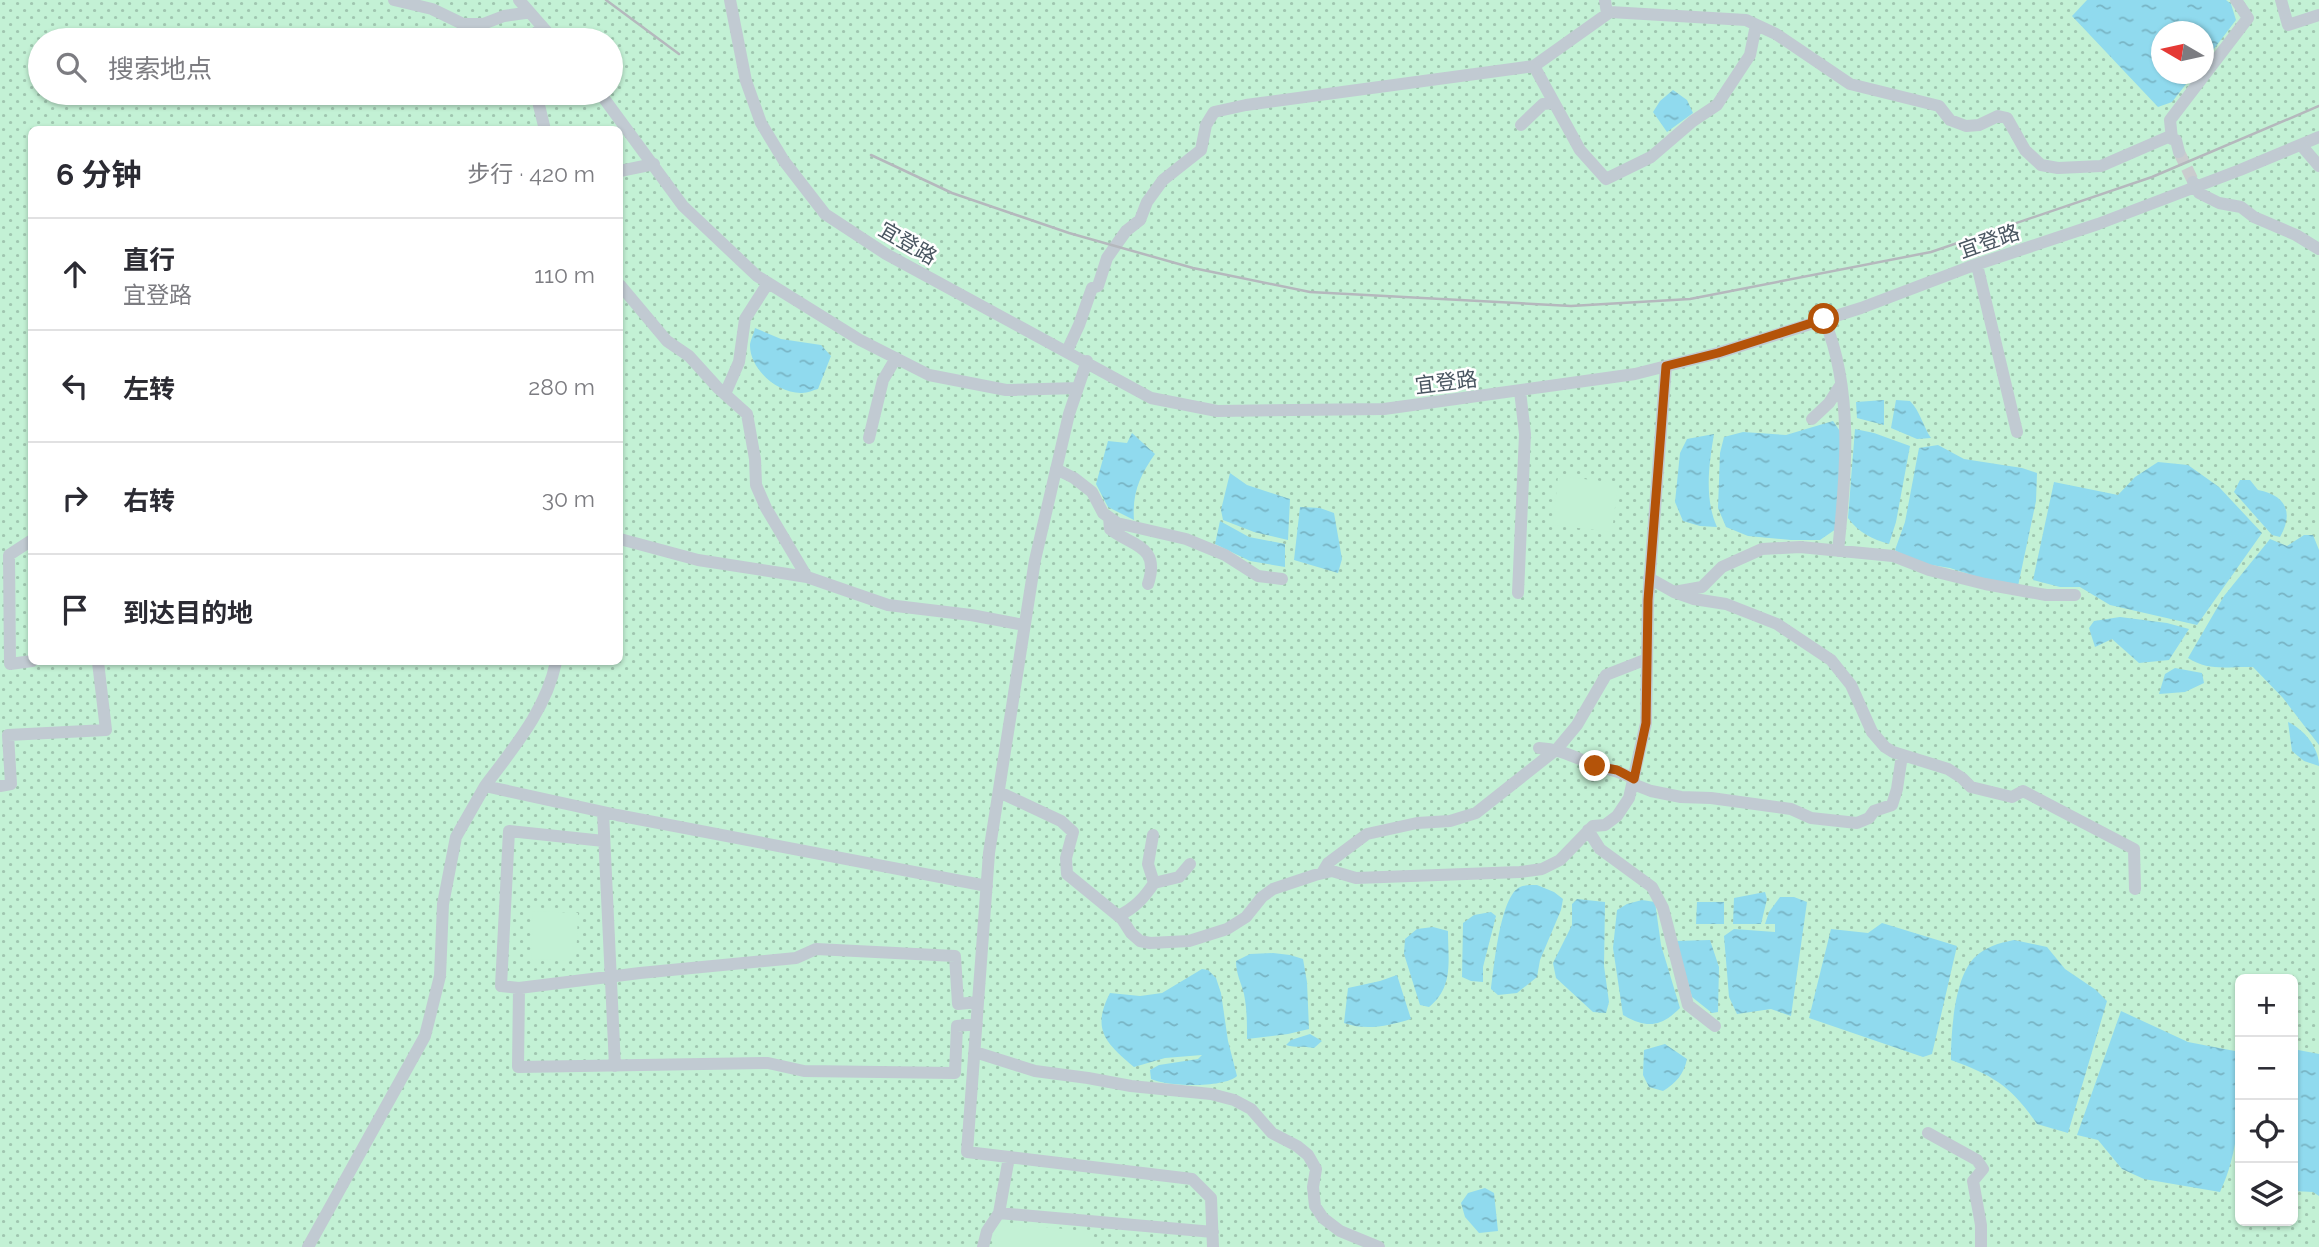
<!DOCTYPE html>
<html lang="zh">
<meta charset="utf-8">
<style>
:root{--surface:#fff;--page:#f2f2f3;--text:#2b2b33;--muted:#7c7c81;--line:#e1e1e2}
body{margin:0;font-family:Raleway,"Noto Sans SC",sans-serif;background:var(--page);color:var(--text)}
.controls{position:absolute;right:21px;bottom:21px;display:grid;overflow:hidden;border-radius:10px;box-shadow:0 2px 5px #0004}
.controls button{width:63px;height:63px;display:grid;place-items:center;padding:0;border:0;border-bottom:2px solid var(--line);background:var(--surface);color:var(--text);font:35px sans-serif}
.compass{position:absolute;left:2151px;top:21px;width:63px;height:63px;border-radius:50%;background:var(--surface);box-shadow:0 2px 5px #0004;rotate:279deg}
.stop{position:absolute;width:21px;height:21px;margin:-16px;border:5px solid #b45309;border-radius:50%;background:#fff}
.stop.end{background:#b45309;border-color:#fff;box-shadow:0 2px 7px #0008}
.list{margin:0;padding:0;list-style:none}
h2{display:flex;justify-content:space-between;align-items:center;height:91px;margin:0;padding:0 28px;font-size:30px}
h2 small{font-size:23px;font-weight:400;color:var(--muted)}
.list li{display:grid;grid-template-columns:46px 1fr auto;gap:21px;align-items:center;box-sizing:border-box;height:112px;padding:0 28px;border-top:2px solid var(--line)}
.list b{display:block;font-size:26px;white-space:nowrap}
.list p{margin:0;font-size:23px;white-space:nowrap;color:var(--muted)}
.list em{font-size:23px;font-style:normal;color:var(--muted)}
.icon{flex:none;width:38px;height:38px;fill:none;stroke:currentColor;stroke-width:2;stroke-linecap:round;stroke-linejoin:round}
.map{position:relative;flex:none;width:2319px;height:1247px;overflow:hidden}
.search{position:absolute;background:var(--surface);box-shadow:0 2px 5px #0004;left:28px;top:28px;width:595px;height:77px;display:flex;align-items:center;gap:18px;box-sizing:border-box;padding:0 24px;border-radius:38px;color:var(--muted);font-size:26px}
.panel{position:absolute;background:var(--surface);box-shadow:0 2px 5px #0004;left:28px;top:126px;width:595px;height:539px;border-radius:10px}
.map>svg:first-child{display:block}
.park{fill:url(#park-dots);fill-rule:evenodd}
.garden{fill:#c3f1d5}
.water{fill:url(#water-ripples)}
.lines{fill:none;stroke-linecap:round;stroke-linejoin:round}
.minor-tunnel{stroke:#caccce;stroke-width:12;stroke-dasharray:12 6;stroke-linecap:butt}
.minor{stroke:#c1cad2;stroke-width:12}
.rail{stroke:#b5b8bd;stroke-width:2.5}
.route{stroke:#b45309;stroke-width:9}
.labels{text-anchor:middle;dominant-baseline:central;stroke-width:5;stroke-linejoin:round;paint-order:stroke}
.street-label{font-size:21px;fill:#4a5661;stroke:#fff}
</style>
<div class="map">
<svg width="2319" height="1247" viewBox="0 0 2319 1247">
<defs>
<pattern id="park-dots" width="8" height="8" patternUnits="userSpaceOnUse" patternTransform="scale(1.75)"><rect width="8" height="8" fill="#c3f1d5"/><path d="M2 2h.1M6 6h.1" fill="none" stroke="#a0c6b0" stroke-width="1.8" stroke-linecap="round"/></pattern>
<pattern id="water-ripples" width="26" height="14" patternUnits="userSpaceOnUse" patternTransform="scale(1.75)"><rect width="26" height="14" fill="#90daee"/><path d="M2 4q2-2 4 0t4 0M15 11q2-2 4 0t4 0" fill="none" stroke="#78b4c4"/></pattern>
</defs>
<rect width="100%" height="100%" fill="#f5f3f3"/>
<path class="park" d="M0,0H2319V1247H0ZM2162,32H2204V74H2162ZM40,40H611V93H40ZM32,130H620V662H32ZM2240,979H2293V1221H2240Z"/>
<path class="garden" d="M1558,476L1618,483L1612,532L1553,525Z
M533,911L578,913L576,961L531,959Z
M997,1222L1094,1232L1093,1247H995Z"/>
<path class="water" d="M2087,0H2226L2231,4L2236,20L2204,62V32H2162V74H2194L2172,102L2158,107L2072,16Z
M1673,90L1687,100L1693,113L1667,132L1653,112L1660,101Z
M755,328L781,339L821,345L831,356L818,389C813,390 808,393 802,393C778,394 749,369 750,344C751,339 754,333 755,328Z
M1884,400V425L1857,418L1856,402Z
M1896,400L1910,401C1920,411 1923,426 1931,438L1917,439L1891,428Z
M1833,421L1842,434L1836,529L1820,540H1791L1748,536L1726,527L1718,508L1720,453L1724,437L1743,432L1786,435Z
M1855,429L1874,433L1910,446L1896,522L1889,544C1872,539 1859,533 1848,518Z
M1132,433L1155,454C1140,475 1132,493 1134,520L1108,507L1096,484L1108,441L1127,443Z
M1714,434C1709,464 1704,498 1717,527L1700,526L1683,521L1675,502L1680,453L1687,439Z
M1938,445L1964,459L2022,468L2037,473L2036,501L2018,586L1996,583L1950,568L1913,562L1895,550L1905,522L1919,448Z
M2158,462L2188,465L2219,487L2262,533L2197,625L2110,605L2080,587H2060L2033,580L2054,482L2118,495L2135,477Z
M1230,473L1247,485L1290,499L1288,540L1254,532L1223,520L1221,510Z
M2240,480H2250L2258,490C2286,495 2294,513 2280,537L2272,535L2234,492Z
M1300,507L1320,508L1334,513L1342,559L1338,573L1294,560Z
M1220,521L1249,537L1285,544V567L1250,561L1215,544Z
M2304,535H2313L2319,550V745L2283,698L2253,667C2228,666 2210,672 2188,658L2224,596L2270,539L2287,546Z
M2120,617L2167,623L2189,629L2169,660L2139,663L2112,639L2095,647L2089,628L2094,621Z
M2175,668L2202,673L2204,683L2185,692L2159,694L2165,674Z
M2288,722C2305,730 2319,748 2319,766L2304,761L2292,751Z
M1537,885L1554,892L1563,899L1561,910L1540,960L1537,977L1517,993L1498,995L1491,989C1494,968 1500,896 1520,887C1524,885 1532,885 1537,885Z
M1765,892L1767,899L1761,924H1733L1734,898Z
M1780,897H1794L1807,902L1791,1016L1771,1009L1737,1014L1729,997L1724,936L1734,929L1775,932V924H1765L1769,912Z
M1577,899L1605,902L1604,966L1609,1002L1606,1013L1593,1012L1556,978L1553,963L1572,925V904Z
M1642,900L1655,902L1661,945L1680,1008C1661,1027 1647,1029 1623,1015L1613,948L1617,910L1627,904Z
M1697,902H1724V924H1696Z
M1491,912L1496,916L1483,967V982L1471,981L1462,977L1463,923L1474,915Z
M1882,923L1957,946L1932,1054L1923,1057L1809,1018L1831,929L1868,933Z
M1433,927L1448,931C1448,960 1454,987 1429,1007L1420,1005L1404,954L1405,939L1417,929Z
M1710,940L1719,967L1718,1012L1712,1013L1692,997L1676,941Z
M2014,940L2047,947L2065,969L2096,990L2107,1001L2068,1133L2037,1124C2012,1087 1993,1075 1951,1060C1951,1033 1954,979 1974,958C1985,947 1999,943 2014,940Z
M1273,953L1290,955L1303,959L1307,982L1309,1029L1288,1034L1247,1039C1247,1023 1247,1009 1244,994C1241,982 1236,974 1236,961L1250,954Z
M1202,969L1208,970L1216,978L1221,993L1228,1041L1237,1076C1224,1088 1168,1087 1151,1079L1150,1070L1159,1065L1198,1059L1202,1055L1165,1058L1134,1067C1106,1043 1091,1030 1110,993L1140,996L1162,993Z
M1397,975L1411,1019C1387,1026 1367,1031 1344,1023L1348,988L1380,981Z
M2121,1011L2188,1042L2240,1052C2240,1099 2241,1148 2220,1192L2144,1179L2122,1169L2098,1140L2077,1135Z
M1310,1034L1322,1041L1314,1048C1304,1046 1296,1048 1286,1045L1291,1040Z
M1665,1044L1687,1059C1684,1074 1676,1083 1663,1091L1649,1087L1643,1075L1644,1050Z
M2293,1049L2319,1054V1196L2313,1192L2293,1191Z
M1485,1188L1494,1193L1498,1231L1479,1233L1465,1217L1461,1203L1468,1193Z"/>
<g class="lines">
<path class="minor-tunnel" d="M2179,152L2193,181"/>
<path class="minor" d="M394,0L432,9L463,24H483L504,16L525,13
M519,0L554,40
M730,0L746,81L761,123L784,161L825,214L886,254L1151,398L1217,411L1384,409L1635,374L1718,353L1861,308L1969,267L2098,224L2240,170L2319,137
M1605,0L1607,14
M2281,0L2288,25L2319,15
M534,40L536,33L542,26
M1534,66L1580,150L1606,179L1651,157L1693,121L1717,105L1750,55L1756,25
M536,93L545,130
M600,93L683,206L757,276L860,340L929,375L1006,390L1078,388
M1521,125L1543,104L1554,103
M2172,139L2170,120L2248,18L2236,0
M2301,145L2319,166
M620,171L654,164
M2193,182L2199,193L2219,203L2241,207L2254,217L2296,235L2319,249
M1977,265L2017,432
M620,285L667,341L689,356L718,388L747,414L755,459L756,485L766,508L807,577
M1824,319C1854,390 1846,476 1838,551
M1067,351L1079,325L1092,288L1098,286L1107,258L1126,231L1140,220L1147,202L1163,180L1201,150L1206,125L1214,112L1246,105L1534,66L1610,12L1746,20L1776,34L1850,84L1939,106L1950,120L1966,126L1979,125L1998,116L2007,118L2025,150L2041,165L2058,168L2101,166L2168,137L2176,140L2179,152
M1087,361L1069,414L1035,560L989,853L967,1152L1192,1179L1211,1198L1213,1247
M725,394L739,362L745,319L768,283
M1812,419L1829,403L1840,386
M869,438L883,380L896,358
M1056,469L1074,478L1092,492L1103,513L1117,523L1186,539L1225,555L1258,576L1282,579
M1109,517L1110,529C1131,546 1161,545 1148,584
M620,539L698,560L807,577L888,605L971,615L1024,625
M32,540L9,555L10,664L32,661
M1649,578L1674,592L1694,599L1726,604L1777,624L1831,660L1851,685L1872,732L1885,747L1893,752L1948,769L1962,778L1971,787L2012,797L2023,791L2134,849L2135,889
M1674,592L1702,587L1722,567L1762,549L1800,547L1893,556L1929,570L1985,584L2046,595H2075
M1518,593L1525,434L1520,391
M1539,748C1559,749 1574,757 1592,764C1608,770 1618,770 1634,779
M1633,784L1651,791L1681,797L1711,798L1791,809L1811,818L1857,823L1869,818L1874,811L1892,805L1897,789L1902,755
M0,786L11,784L8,735L106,730L98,662
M485,786C514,747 546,710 556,662
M999,792L1061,821L1073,832L1066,858L1067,874L1122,919L1131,933L1140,941L1150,943L1189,941L1227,929L1246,917L1262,897L1273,889L1315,875L1332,871L1356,878L1520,872L1542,869L1560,860L1593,826L1605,825L1617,816L1629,798L1646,723L1648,600L1666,366
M603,812L615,1066
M1588,830L1600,849L1652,887L1663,908L1688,1005L1715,1026
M1153,835L1148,864L1154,883
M1322,873L1328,863L1367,834L1417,823L1450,821L1476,813L1557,749L1577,725L1606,675L1647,659
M1118,916C1135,908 1144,898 1154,883L1179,877L1190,864
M519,988L501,986L509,831L604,841
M977,1024L957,1026L955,1073L804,1071L768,1063L518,1067L519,988L640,973L796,958L816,949L955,956L958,1004L978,1002
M975,1052L1035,1071L1088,1078L1131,1086L1211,1094L1234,1100L1251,1109L1272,1133L1297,1146L1308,1155L1316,1169L1313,1187L1315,1206L1323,1218L1340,1231L1379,1247
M1928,1133L1977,1160L1983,1169L1973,1181L1981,1225V1247
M1009,1157L999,1213L1213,1232
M308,1247L425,1036L440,976L443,904L456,837L485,786L617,815L987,886
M983,1247L987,1231L999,1213"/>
<path class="rail" d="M606,0L679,54
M871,155L952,193L1069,233L1193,268L1310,292L1571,306L1690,299L1931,252L2152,177L2319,106"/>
</g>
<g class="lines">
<path class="route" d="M1595,766L1617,770L1634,779L1646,723L1648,600L1666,366L1718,353L1824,319"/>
</g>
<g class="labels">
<g class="street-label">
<text transform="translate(1989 241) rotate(-19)">宜登路</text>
<text transform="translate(908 243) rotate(30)">宜登路</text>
<text transform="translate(1446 382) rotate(-7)">宜登路</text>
</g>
</g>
</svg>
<div class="controls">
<button>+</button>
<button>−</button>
<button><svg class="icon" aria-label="locate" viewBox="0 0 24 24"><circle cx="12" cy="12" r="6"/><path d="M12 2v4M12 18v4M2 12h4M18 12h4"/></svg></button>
<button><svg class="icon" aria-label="layers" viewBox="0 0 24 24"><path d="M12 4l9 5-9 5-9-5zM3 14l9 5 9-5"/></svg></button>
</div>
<svg class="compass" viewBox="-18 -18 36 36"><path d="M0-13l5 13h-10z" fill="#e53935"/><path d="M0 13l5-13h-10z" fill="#7c7c81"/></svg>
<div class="stop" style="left:1824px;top:319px"></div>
<div class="stop end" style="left:1595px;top:766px"></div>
<div class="search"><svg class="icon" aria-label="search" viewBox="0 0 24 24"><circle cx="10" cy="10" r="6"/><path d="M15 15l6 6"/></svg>搜索地点</div>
<section class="panel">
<h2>6 分钟<small>步行 · 420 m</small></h2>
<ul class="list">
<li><svg class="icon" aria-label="ahead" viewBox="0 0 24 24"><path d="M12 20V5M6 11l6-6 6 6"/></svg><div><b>直行</b><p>宜登路</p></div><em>110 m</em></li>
<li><svg class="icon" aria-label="left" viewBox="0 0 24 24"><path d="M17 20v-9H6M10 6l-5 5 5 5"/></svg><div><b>左转</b></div><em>280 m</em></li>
<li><svg class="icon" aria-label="right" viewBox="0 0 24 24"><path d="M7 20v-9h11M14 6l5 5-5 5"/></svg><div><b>右转</b></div><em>30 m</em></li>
<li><svg class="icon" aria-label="arrive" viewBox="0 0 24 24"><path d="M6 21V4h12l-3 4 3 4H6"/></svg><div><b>到达目的地</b></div></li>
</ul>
</section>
</div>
